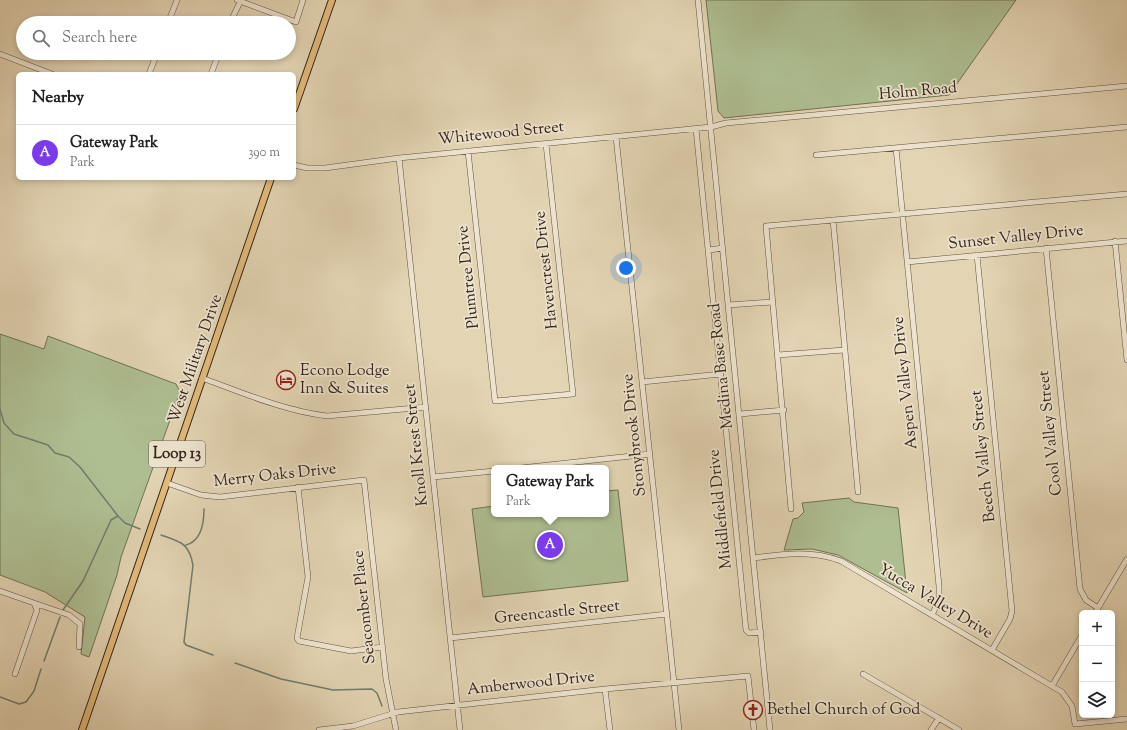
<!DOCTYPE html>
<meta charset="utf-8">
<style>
:root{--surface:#fff;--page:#f6f6f6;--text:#222;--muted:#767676;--line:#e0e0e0;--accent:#7c3aed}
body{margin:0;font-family:"Sorts Mill Goudy",serif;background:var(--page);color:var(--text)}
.controls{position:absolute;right:12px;bottom:12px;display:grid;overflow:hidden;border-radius:6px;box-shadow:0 2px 6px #0003}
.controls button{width:36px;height:36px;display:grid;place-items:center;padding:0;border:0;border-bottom:1px solid var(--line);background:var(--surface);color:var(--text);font:20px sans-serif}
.you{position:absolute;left:626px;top:268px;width:14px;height:14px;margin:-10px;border:3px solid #fff;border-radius:50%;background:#1a73e8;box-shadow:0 0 0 6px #1a73e833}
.badge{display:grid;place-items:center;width:26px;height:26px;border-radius:50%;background:var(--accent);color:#fff;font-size:13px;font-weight:700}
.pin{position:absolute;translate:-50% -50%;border:2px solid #fff;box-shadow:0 1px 4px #0006}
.popup{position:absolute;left:491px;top:465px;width:118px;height:52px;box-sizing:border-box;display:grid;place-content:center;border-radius:6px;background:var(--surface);filter:drop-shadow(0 1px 3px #0005);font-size:13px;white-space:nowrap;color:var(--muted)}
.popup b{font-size:15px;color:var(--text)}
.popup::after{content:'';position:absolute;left:50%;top:100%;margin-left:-8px;border:8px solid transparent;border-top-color:var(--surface)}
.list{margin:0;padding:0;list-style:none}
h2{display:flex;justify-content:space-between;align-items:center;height:52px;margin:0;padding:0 16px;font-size:17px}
h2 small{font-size:13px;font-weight:400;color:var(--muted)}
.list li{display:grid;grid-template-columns:26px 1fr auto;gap:12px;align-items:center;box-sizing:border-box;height:56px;padding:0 16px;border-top:1px solid var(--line)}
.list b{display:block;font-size:15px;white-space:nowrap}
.list p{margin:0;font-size:13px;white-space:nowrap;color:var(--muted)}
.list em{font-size:13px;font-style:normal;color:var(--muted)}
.icon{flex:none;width:22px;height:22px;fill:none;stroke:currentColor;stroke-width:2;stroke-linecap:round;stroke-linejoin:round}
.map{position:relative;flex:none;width:1127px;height:730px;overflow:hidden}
.search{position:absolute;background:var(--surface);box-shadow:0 2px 6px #0003;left:16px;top:16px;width:280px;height:44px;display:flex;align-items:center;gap:10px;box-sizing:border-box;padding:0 14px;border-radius:22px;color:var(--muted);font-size:15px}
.panel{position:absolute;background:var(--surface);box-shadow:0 2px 6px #0003;left:16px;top:72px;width:280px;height:108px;border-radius:6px}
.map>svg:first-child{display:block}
.green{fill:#aebe91;stroke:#727256}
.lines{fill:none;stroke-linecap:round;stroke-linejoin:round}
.stream{stroke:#6f7e6f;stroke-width:1.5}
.minor-casing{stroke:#605142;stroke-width:6}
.major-casing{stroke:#35251c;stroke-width:8}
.minor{stroke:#ede3ce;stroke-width:5}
.major{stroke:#e2ba7a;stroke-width:6}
.labels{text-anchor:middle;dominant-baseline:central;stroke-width:3.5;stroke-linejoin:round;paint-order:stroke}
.shield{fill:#ede3ce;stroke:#6c5e51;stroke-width:1}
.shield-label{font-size:15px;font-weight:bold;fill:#35251c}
.street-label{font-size:16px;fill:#35251c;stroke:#ede3ce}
.poi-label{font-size:16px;fill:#35251c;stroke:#ede3ce;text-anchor:start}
</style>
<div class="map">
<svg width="1127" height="730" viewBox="0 0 1127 730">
<rect width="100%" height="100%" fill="#e3d4b3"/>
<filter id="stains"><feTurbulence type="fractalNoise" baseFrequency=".005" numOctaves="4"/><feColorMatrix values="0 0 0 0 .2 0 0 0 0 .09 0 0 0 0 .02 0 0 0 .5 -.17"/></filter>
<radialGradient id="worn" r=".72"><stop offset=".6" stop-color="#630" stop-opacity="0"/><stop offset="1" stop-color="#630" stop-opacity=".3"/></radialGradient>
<path class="green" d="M706,0H1016L949,95L724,118L718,111Z
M0,334L44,349L48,336L176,384L180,392L121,557L117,575L89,657L81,654L85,617L45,592L0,575Z
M618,490L628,581L483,597L472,509L494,506V514H606V491Z
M849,498L854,502L898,508L907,593L838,555L812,549L784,550L793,519L798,518L804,512L802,503Z"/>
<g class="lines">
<path class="stream" d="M0,409L4,423L14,434L48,445L55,453L69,457L80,467L118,516L111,520L83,581L63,610
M118,516L125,523L140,529
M161,535C181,542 189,543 193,565L184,642L186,645L213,655
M186,545C201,541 204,523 204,509
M44,661L60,617
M235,663L281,679L333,690L372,689L377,693L382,706
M0,697L19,704L26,702L34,691L41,669"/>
<g class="minor-casing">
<path id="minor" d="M237,0L296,22L303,0
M698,0L770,730
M168,23L177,0
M230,23L241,0
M0,54L52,74
M149,74L157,53
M211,74L219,53
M696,129L746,630L749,633L761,632
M616,137L679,730
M896,148L939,586V600L932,615
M468,151L495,401L573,394L546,144
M816,155L1127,127
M399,158L460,730
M294,165L307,168H325L399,158L711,127L726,123L1127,86
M833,220L858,492
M1115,241L1127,360
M1046,248L1080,589L1086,600L1098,608
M709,250L723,248
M977,255L1012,611L1010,619L992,650
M907,262L1127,241
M728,305L773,302
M778,355L844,350
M202,378C243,393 285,411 327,416L426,407
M642,382L721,374
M740,414L784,410
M521,468L650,454
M433,477L494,471
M167,483L201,495L220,497L364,480L386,679L396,730
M298,487L308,577L297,638L299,641L351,651L382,647
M791,509L766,226L1127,194
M753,558C784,554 811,550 841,561L1062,692L1072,706L1075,724L1127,719
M0,591L34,603L37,610L15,674
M34,603L69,615L80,624L79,647
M1095,613L1127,559
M450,638L667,614
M863,674L959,730
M1052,686L1082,635
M605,689L610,730
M319,730L353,726L398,712L605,689L748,676L754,730
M931,730L939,718"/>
</g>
<g class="major-casing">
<path id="major" d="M294,109L332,0
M82,730L271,178"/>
</g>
<use href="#minor" class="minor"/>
<use href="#major" class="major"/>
</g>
<defs>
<g id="hotel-ring" transform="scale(1)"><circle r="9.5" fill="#ede3ce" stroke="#8f2418" stroke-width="1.5"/><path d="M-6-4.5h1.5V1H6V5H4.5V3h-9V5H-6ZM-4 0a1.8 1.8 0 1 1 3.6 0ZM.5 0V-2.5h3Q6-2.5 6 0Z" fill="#8f2418"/></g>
<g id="church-ring" transform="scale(1)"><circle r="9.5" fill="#ede3ce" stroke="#8f2418" stroke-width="1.5"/><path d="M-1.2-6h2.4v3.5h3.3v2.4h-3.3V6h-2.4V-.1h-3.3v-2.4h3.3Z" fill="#8f2418"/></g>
</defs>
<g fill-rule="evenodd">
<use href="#hotel-ring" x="286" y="380"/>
<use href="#church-ring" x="753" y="710"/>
</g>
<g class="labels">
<rect class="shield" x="149" y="441" width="56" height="26" rx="3"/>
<g class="shield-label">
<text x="177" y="454">Loop 13</text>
</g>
<g class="street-label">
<text transform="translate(918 92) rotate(-5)">Holm Road</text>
<text transform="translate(501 134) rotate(-6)">Whitewood Street</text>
<text transform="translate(1016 238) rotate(-6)">Sunset Valley Drive</text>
<text transform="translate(547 270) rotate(-96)">Havencrest Drive</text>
<text transform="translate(469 277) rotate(-96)">Plumtree Drive</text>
<text transform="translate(196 359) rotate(-71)">West Military Drive</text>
<text transform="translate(722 366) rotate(-96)">Medina Base Road</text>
<text transform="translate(906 383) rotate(-96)">Aspen Valley Drive</text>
<text transform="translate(1051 433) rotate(-96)">Cool Valley Street</text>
<text transform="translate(635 435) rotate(-96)">Stonybrook Drive</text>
<text transform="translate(417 445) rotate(-96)">Knoll Krest Street</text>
<text transform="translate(984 456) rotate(-96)">Beech Valley Street</text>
<text transform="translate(275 476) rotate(-6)">Merry Oaks Drive</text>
<text transform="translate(721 509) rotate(-96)">Middlefield Drive</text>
<text transform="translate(935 602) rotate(31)">Yucca Valley Drive</text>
<text transform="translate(365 607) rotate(-96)">Seacomber Place</text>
<text transform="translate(557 613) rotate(-6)">Greencastle Street</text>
<text transform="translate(531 684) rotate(-6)">Amberwood Drive</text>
</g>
<g class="poi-label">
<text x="300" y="371">Econo Lodge<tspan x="300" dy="18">Inn &amp; Suites</tspan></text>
<text x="767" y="710">Bethel Church of God</text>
</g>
</g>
<rect width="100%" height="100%" filter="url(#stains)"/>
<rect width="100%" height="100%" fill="url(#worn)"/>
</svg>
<div class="controls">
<button>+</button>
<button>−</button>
<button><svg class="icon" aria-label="layers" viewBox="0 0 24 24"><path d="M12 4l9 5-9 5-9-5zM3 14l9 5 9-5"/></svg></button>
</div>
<div class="you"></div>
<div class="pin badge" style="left:550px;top:545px">A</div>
<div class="popup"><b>Gateway Park</b>Park</div>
<div class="search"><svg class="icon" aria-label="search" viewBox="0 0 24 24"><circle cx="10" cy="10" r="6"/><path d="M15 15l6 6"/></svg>Search here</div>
<section class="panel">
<h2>Nearby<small></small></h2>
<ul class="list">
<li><span class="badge">A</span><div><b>Gateway Park</b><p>Park</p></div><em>390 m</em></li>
</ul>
</section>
</div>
